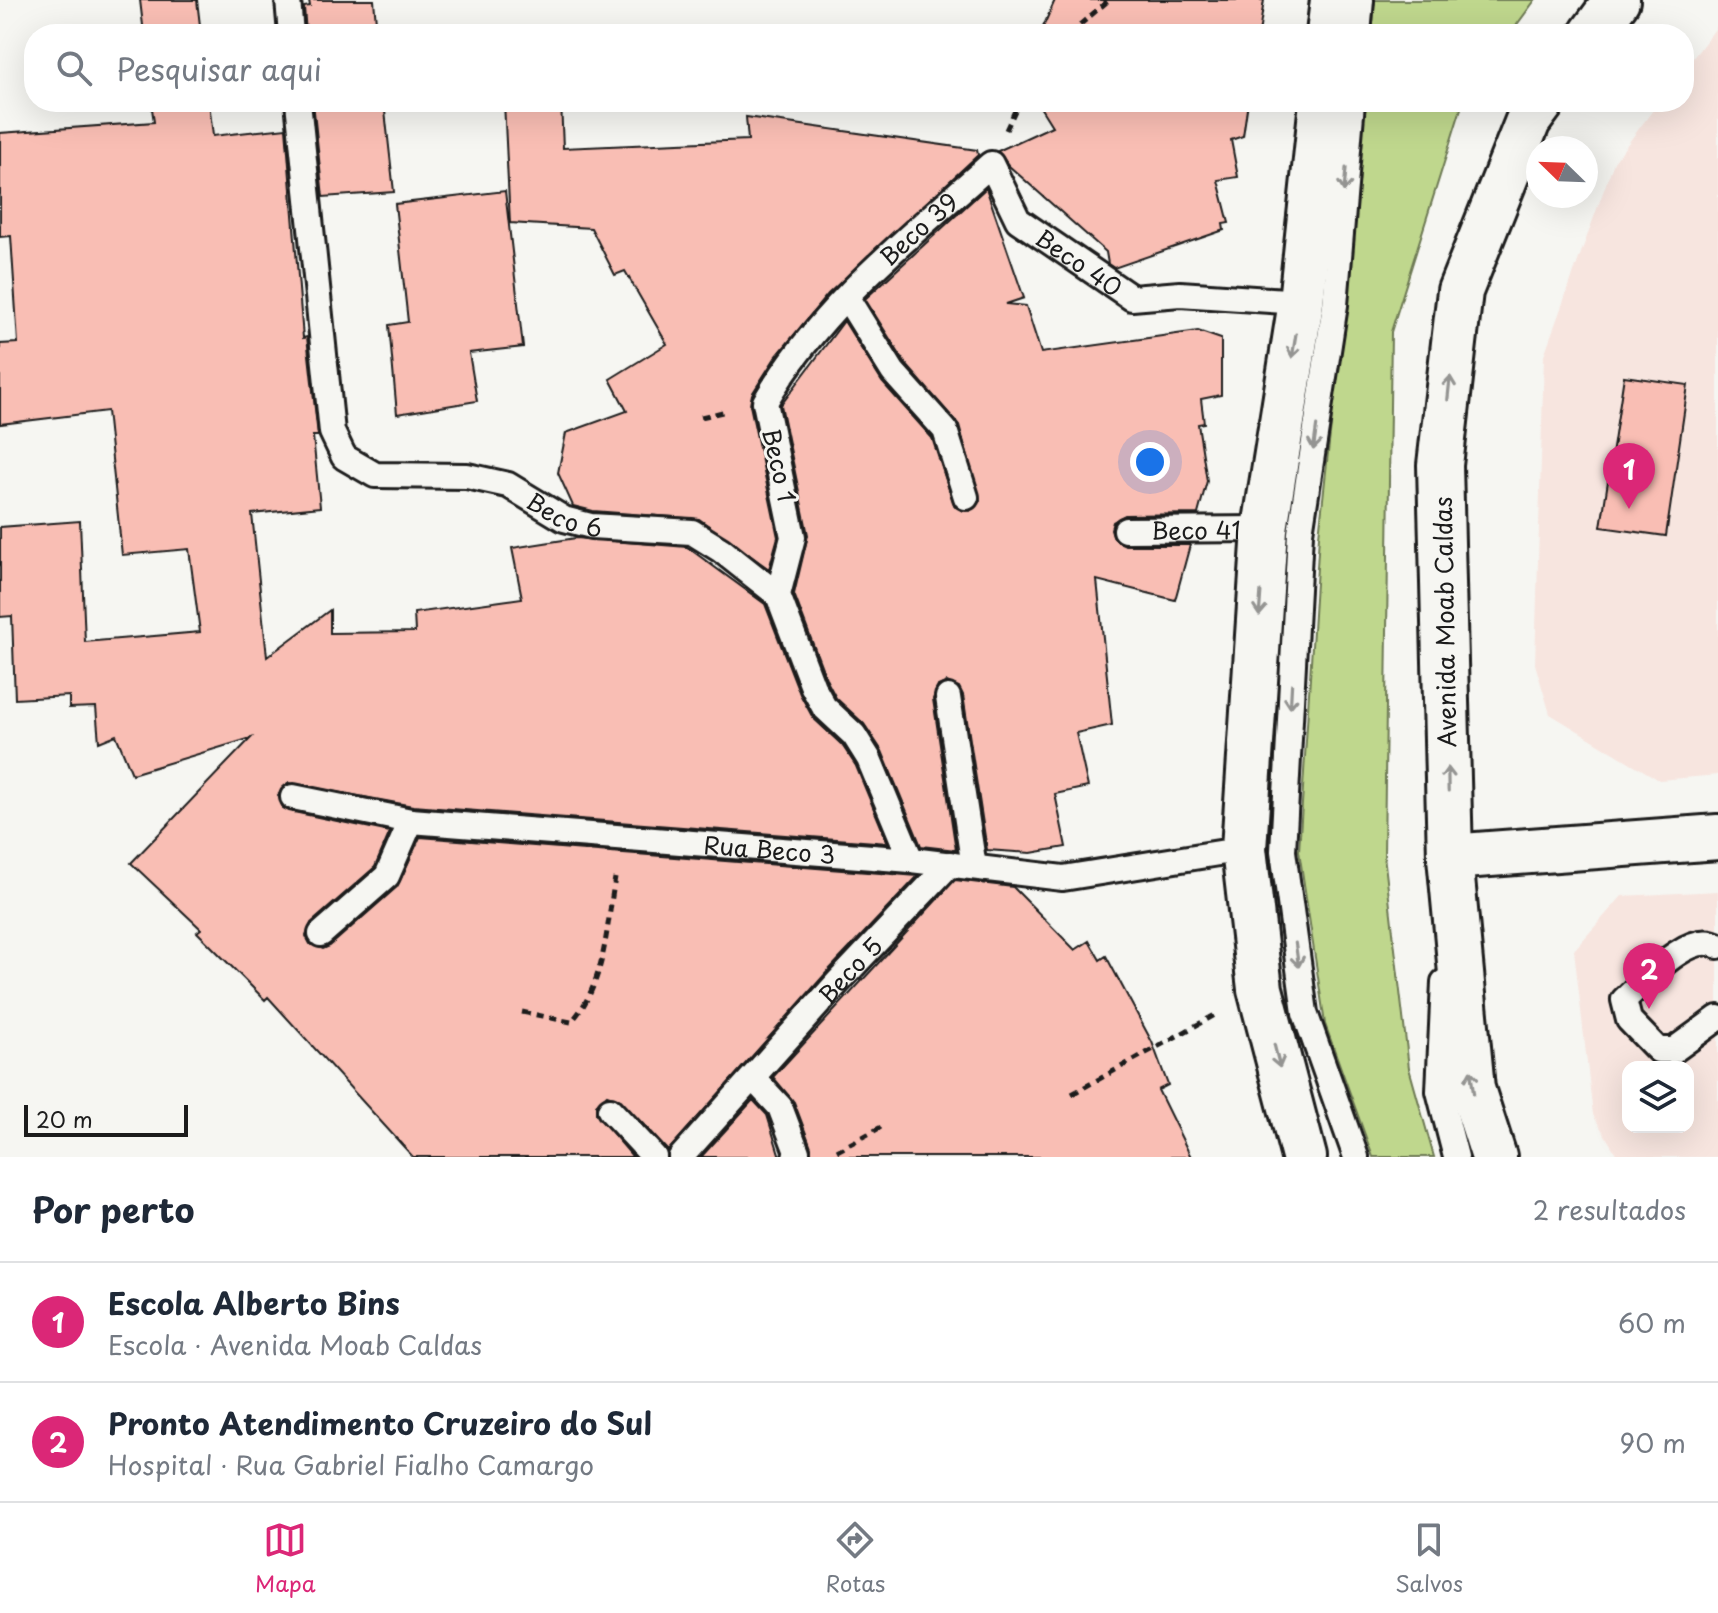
<!DOCTYPE html>
<html lang="pt">
<meta charset="utf-8">
<style>
:root{--surface:#fff;--page:#f2f2f3;--text:#1f2937;--muted:#747a83;--line:#e0e1e3;--accent:#db2777}
body{margin:0;font-family:"Playpen Sans",sans-serif;background:var(--page);color:var(--text)}
.controls{position:absolute;right:24px;bottom:24px;display:grid;overflow:hidden;border-radius:16px;box-shadow:0 8px 32px #0002}
.controls button{width:72px;height:72px;display:grid;place-items:center;padding:0;border:0;border-bottom:2px solid var(--line);background:var(--surface);color:var(--text);font:40px sans-serif}
.compass{position:absolute;left:1526px;top:136px;width:72px;height:72px;border-radius:50%;background:var(--surface);box-shadow:0 8px 32px #0002;rotate:293deg}
.scale{position:absolute;left:24px;bottom:20px;width:164px;box-sizing:border-box;padding-left:8px;border:4px solid #1c1c1c;border-top:0;font-size:22px;line-height:28px;white-space:nowrap;color:#1c1c1c;-webkit-text-stroke:6px #f6f6f2;paint-order:stroke}
.you{position:absolute;left:1150px;top:462px;width:28px;height:28px;margin:-20px;border:6px solid #fff;border-radius:50%;background:#1a73e8;box-shadow:0 0 0 12px #1a73e833}
.badge{display:grid;place-items:center;width:52px;height:52px;border-radius:50%;background:var(--accent);color:#fff;font-size:26px;font-weight:700}
.pin{position:absolute;translate:-50% -66px;filter:drop-shadow(0 2px 4px #0008)}
.pin::after{content:'';position:absolute;top:42px;width:28px;height:24px;background:inherit;clip-path:polygon(0 0,100% 0,50% 100%)}
.list{margin:0;padding:0;list-style:none}
h2{display:flex;justify-content:space-between;align-items:center;height:104px;margin:0;padding:0 32px;font-size:34px}
h2 small{font-size:26px;font-weight:400;color:var(--muted)}
.list li{display:grid;grid-template-columns:52px 1fr auto;gap:24px;align-items:center;box-sizing:border-box;height:120px;padding:0 32px;border-top:2px solid var(--line)}
.list b{display:block;font-size:30px;white-space:nowrap}
.list p{margin:0;font-size:26px;white-space:nowrap;color:var(--muted)}
.list em{font-size:26px;font-style:normal;color:var(--muted)}
.icon{flex:none;width:44px;height:44px;fill:none;stroke:currentColor;stroke-width:2;stroke-linecap:round;stroke-linejoin:round}
.map{position:relative;flex:none;width:1718px;height:1157px;overflow:hidden}
.search{position:absolute;background:var(--surface);box-shadow:0 8px 32px #0002;left:24px;right:24px;top:24px;height:88px;display:flex;align-items:center;gap:20px;box-sizing:border-box;padding:0 28px;border-radius:32px;color:var(--muted);font-size:30px}
.sheet{height:344px;background:var(--surface)}
nav{display:flex;justify-content:space-around;align-items:center;box-sizing:border-box;height:112px;border-top:2px solid var(--line);background:var(--surface);font-size:22px;color:var(--muted)}
nav a{display:grid;justify-items:center;gap:4px}
nav .on{color:var(--accent)}
.map>svg:first-child{display:block}
.built{fill:#f7e5df;fill-rule:evenodd}
.green{fill:#bfd78d;stroke:#6e7a54;stroke-width:2}
.building{fill:#f9beb4;stroke:#1c1c1c;stroke-width:2}
.lines{fill:none;stroke-linecap:round;stroke-linejoin:round}
.lane-casing{stroke:#1c1c1c;stroke-width:30}
.street-casing{stroke:#1c1c1c;stroke-width:50}
.secondary-casing{stroke:#1c1c1c;stroke-width:50}
.path{stroke:#1c1c1c;stroke-width:5;stroke-dasharray:8 6;stroke-linecap:butt}
.lane{stroke:#f6f6f2;stroke-width:24}
.street{stroke:#f6f6f2;stroke-width:44}
.secondary{stroke:#f6f6f2;stroke-width:44}
.oneway{stroke:#949492}
.labels{text-anchor:middle;dominant-baseline:central;stroke-width:6;stroke-linejoin:round;paint-order:stroke}
.street-label{font-size:24px;fill:#1c1c1c;stroke:#f6f6f2}
</style>
<div class="map">
<svg width="1718" height="1157" viewBox="0 0 1718 1157">
<rect width="100%" height="100%" fill="#f6f6f2"/>
<filter id="ink" filterUnits="userSpaceOnUse"><feTurbulence type="fractalNoise" baseFrequency=".0125" numOctaves="2"/><feDisplacementMap in="SourceGraphic" scale="16" xChannelSelector="R" yChannelSelector="G"/><feConvolveMatrix kernelMatrix="1 2 1 2 8 2 1 2 1" color-interpolation-filters="sRGB"/></filter>
<g filter="url(#ink)">
<path class="built" d="M1718,25V775L1659,780L1550,714L1535,664L1544,355L1614,162L1659,102H1684V70Z
M1718,891V1157H1618L1593,1115L1574,950L1622,896ZM1628,1067H1688V1127H1628Z"/>
<path class="green" d="M1375,0H1535L1510,34H1372Z
M1366,102H1463L1391,332L1384,855L1409,1068L1434,1157H1373L1325,1024L1299,851L1319,536Z"/>
<path class="building" d="M140,0H197L201,34H144Z
M309,0H374L377,34H306L304,7L310,6Z
M1055,0H1264L1259,34H1040Z
M151,102H209L213,136L286,128L303,338L307,337L318,436H313L320,507L252,514L267,657L330,610V633L415,632L414,613L522,598L512,548L576,538L687,547L765,604L800,694L813,718L842,745L856,766L888,843L413,806L289,783L278,795L283,808L289,811L390,832L375,867L311,923L306,936L310,944L323,949L330,946L397,887L420,837L918,876L827,972L668,1151L621,1100L607,1095L596,1105V1114L633,1157H413L268,997L265,1000L197,932L201,929L131,863L251,738L132,774L116,735L99,742L96,707L69,708V696L15,699L12,616L0,617V527L80,521L85,642L200,632L189,549L122,555L107,411L0,424V344L18,343L11,236L0,237V133L154,122Z
M313,102H384L394,192L323,197Z
M504,102H561L563,148L748,140L746,117L977,150L978,155L828,294L775,358L752,394L750,405L778,537L769,569L699,519L593,511L573,506L558,473L566,433L627,411L610,379L667,344L625,271L615,275L591,228L510,223Z
M1037,102H1248L1243,136L1231,140L1238,177L1218,180L1229,223L1223,224L1224,230L1114,268L1108,264L1106,252L1009,166L998,151L1052,126Z
M986,188L1024,298L1006,304L1026,306L1041,353L1198,331L1221,339V395L1201,399L1204,423L1198,424L1207,481L1198,514L1125,515L1113,522L1111,529L1114,538L1125,545H1190L1175,600L1097,580L1112,725L1076,733L1088,787L1055,794L1066,847L1031,853L987,850L963,695L959,687L947,682L938,686L933,699L956,850L921,846L882,751L864,724L836,698L827,681L794,594L808,535L781,405L844,321L882,382L932,438L955,507L970,511L980,501L959,425L905,363L865,299Z
M505,191L523,347L469,353L477,401L397,414L389,325L408,322L395,204Z
M1624,376L1688,385L1666,536L1601,527Z
M955,880L1013,887L1075,950L1089,941L1100,960L1106,956L1152,1042L1168,1085L1158,1090L1191,1157H811V1147L794,1102L773,1077Z
M753,1100L767,1115L780,1157H701Z"/>
<g class="lines">
<g class="lane-casing">
<g id="lane">
<path d="M288,0L291,34"/>
<path d="M1358,34L1361,0"/>
<path id="s1" d="M298,102L332,432L344,457L375,475L467,476L508,485L564,519L591,526L692,532L721,550L778,595"/>
<path d="M1352,102L1335,305L1300,533L1283,851L1305,1013L1356,1157"/>
<path d="M847,298L893,372L945,430L966,497"/>
<path id="s2" d="M1126,530L1265,529"/>
<path d="M948,697L974,867"/>
<path id="s3" d="M293,797L411,821L911,860L1063,878L1244,849"/>
<path id="s4" d="M911,860L869,759L854,735L824,707L813,687L778,595L793,537L765,402C820,307 910,236 991,164L1018,220L1132,298L1180,294L1301,302"/>
<path d="M321,934L387,876L411,821"/>
<path d="M1718,946C1690,929 1645,981 1624,1000L1629,1020L1658,1050H1674L1718,1018"/>
<path d="M1444,982L1439,1091L1456,1157"/>
<path d="M753,1078L780,1107L797,1152L795,1157"/>
<path d="M610,1110L654,1157"/>
<path id="s5" d="M681,1157L838,982L950,864"/>
</g>
</g>
<g class="street-casing">
<path id="street" d="M1450,857L1718,837"/>
</g>
<g class="secondary-casing">
<path id="secondary" d="M1329,34L1333,0
M1592,34L1617,0
M1304,1157L1260,989L1244,849L1265,529L1301,302L1322,102
M1494,1157L1472,1089L1450,857L1440,465L1460,291L1528,121L1542,102"/>
</g>
<path class="path" d="M1069,34L1109,0
M1006,130L1019,102
M701,417L727,411
M522,1012L571,1022C606,984 606,928 615,878
M1072,1094L1215,1015
M837,1151L883,1126"/>
<use href="#lane" class="lane"/>
<use href="#street" class="street"/>
<use href="#secondary" class="secondary"/>
</g>
<defs><path id="oneway-shaft" d="M-6 0H5M1.5-3L5.5 0L1.5 3" fill="none" stroke-width="1.6" stroke-linecap="round" stroke-linejoin="round" transform="scale(2)"/></defs>
<g class="oneway">
<use href="#oneway-shaft" transform="translate(1345 180) rotate(95)"/>
<use href="#oneway-shaft" transform="translate(1294 346) rotate(99)"/>
<use href="#oneway-shaft" transform="translate(1449 388) rotate(-84)"/>
<use href="#oneway-shaft" transform="translate(1315 438) rotate(98)"/>
<use href="#oneway-shaft" transform="translate(1260 604) rotate(94)"/>
<use href="#oneway-shaft" transform="translate(1291 696) rotate(93)"/>
<use href="#oneway-shaft" transform="translate(1448 779) rotate(-91)"/>
<use href="#oneway-shaft" transform="translate(1297 955) rotate(82)"/>
<use href="#oneway-shaft" transform="translate(1277 1056) rotate(76)"/>
<use href="#oneway-shaft" transform="translate(1472 1082) rotate(-98)"/>
</g>
</g>
<g class="labels">
<g class="street-label">
<text stroke="none"><textPath href="#s4" startOffset="730">Beco 39</textPath></text>
<text stroke="none"><textPath href="#s4" startOffset="964">Beco 40</textPath></text>
<text transform="translate(780 465) rotate(77)">Beco 1</text>
<text stroke="none"><textPath href="#s1" startOffset="594">Beco 6</textPath></text>
<text stroke="none"><textPath href="#s2" startOffset="70">Beco 41</textPath></text>
<text transform="translate(1444 622) rotate(-91)">Avenida Moab Caldas</text>
<text stroke="none"><textPath href="#s3" startOffset="480">Rua Beco 3</textPath></text>
<text stroke="none"><textPath href="#s5" startOffset="252">Beco 5</textPath></text>
</g>
</g>
</svg>
<div class="controls">
<button><svg class="icon" aria-label="layers" viewBox="0 0 24 24"><path d="M12 4l9 5-9 5-9-5zM3 14l9 5 9-5"/></svg></button>
</div>
<svg class="compass" viewBox="-18 -18 36 36"><path d="M0-13l5 13h-10z" fill="#e53935"/><path d="M0 13l5-13h-10z" fill="#747a83"/></svg>
<div class="scale">20 m</div>
<div class="you"></div>
<div class="pin badge" style="left:1629px;top:509px">1</div>
<div class="pin badge" style="left:1649px;top:1009px">2</div>
<div class="search"><svg class="icon" aria-label="search" viewBox="0 0 24 24"><circle cx="10" cy="10" r="6"/><path d="M15 15l6 6"/></svg>Pesquisar aqui</div>
</div>
<section class="sheet">
<h2>Por perto<small>2 resultados</small></h2>
<ul class="list">
<li><span class="badge">1</span><div><b>Escola Alberto Bins</b><p>Escola · Avenida Moab Caldas</p></div><em>60 m</em></li>
<li><span class="badge">2</span><div><b>Pronto Atendimento Cruzeiro do Sul</b><p>Hospital · Rua Gabriel Fialho Camargo</p></div><em>90 m</em></li>
</ul>
</section>
<nav>
<a class="on"><svg class="icon" aria-label="map" viewBox="0 0 24 24"><path d="M3 6l6-2 6 2 6-2v14l-6 2-6-2-6 2zM9 4v14M15 6v14"/></svg>Mapa</a>
<a><svg class="icon" aria-label="directions" viewBox="0 0 24 24"><path d="M12 3l9 9-9 9-9-9zM9 14v-3h6M13 9l2 2-2 2"/></svg>Rotas</a>
<a><svg class="icon" aria-label="saved" viewBox="0 0 24 24"><path d="M7 4h10v16l-5-4-5 4z"/></svg>Salvos</a>
</nav>
